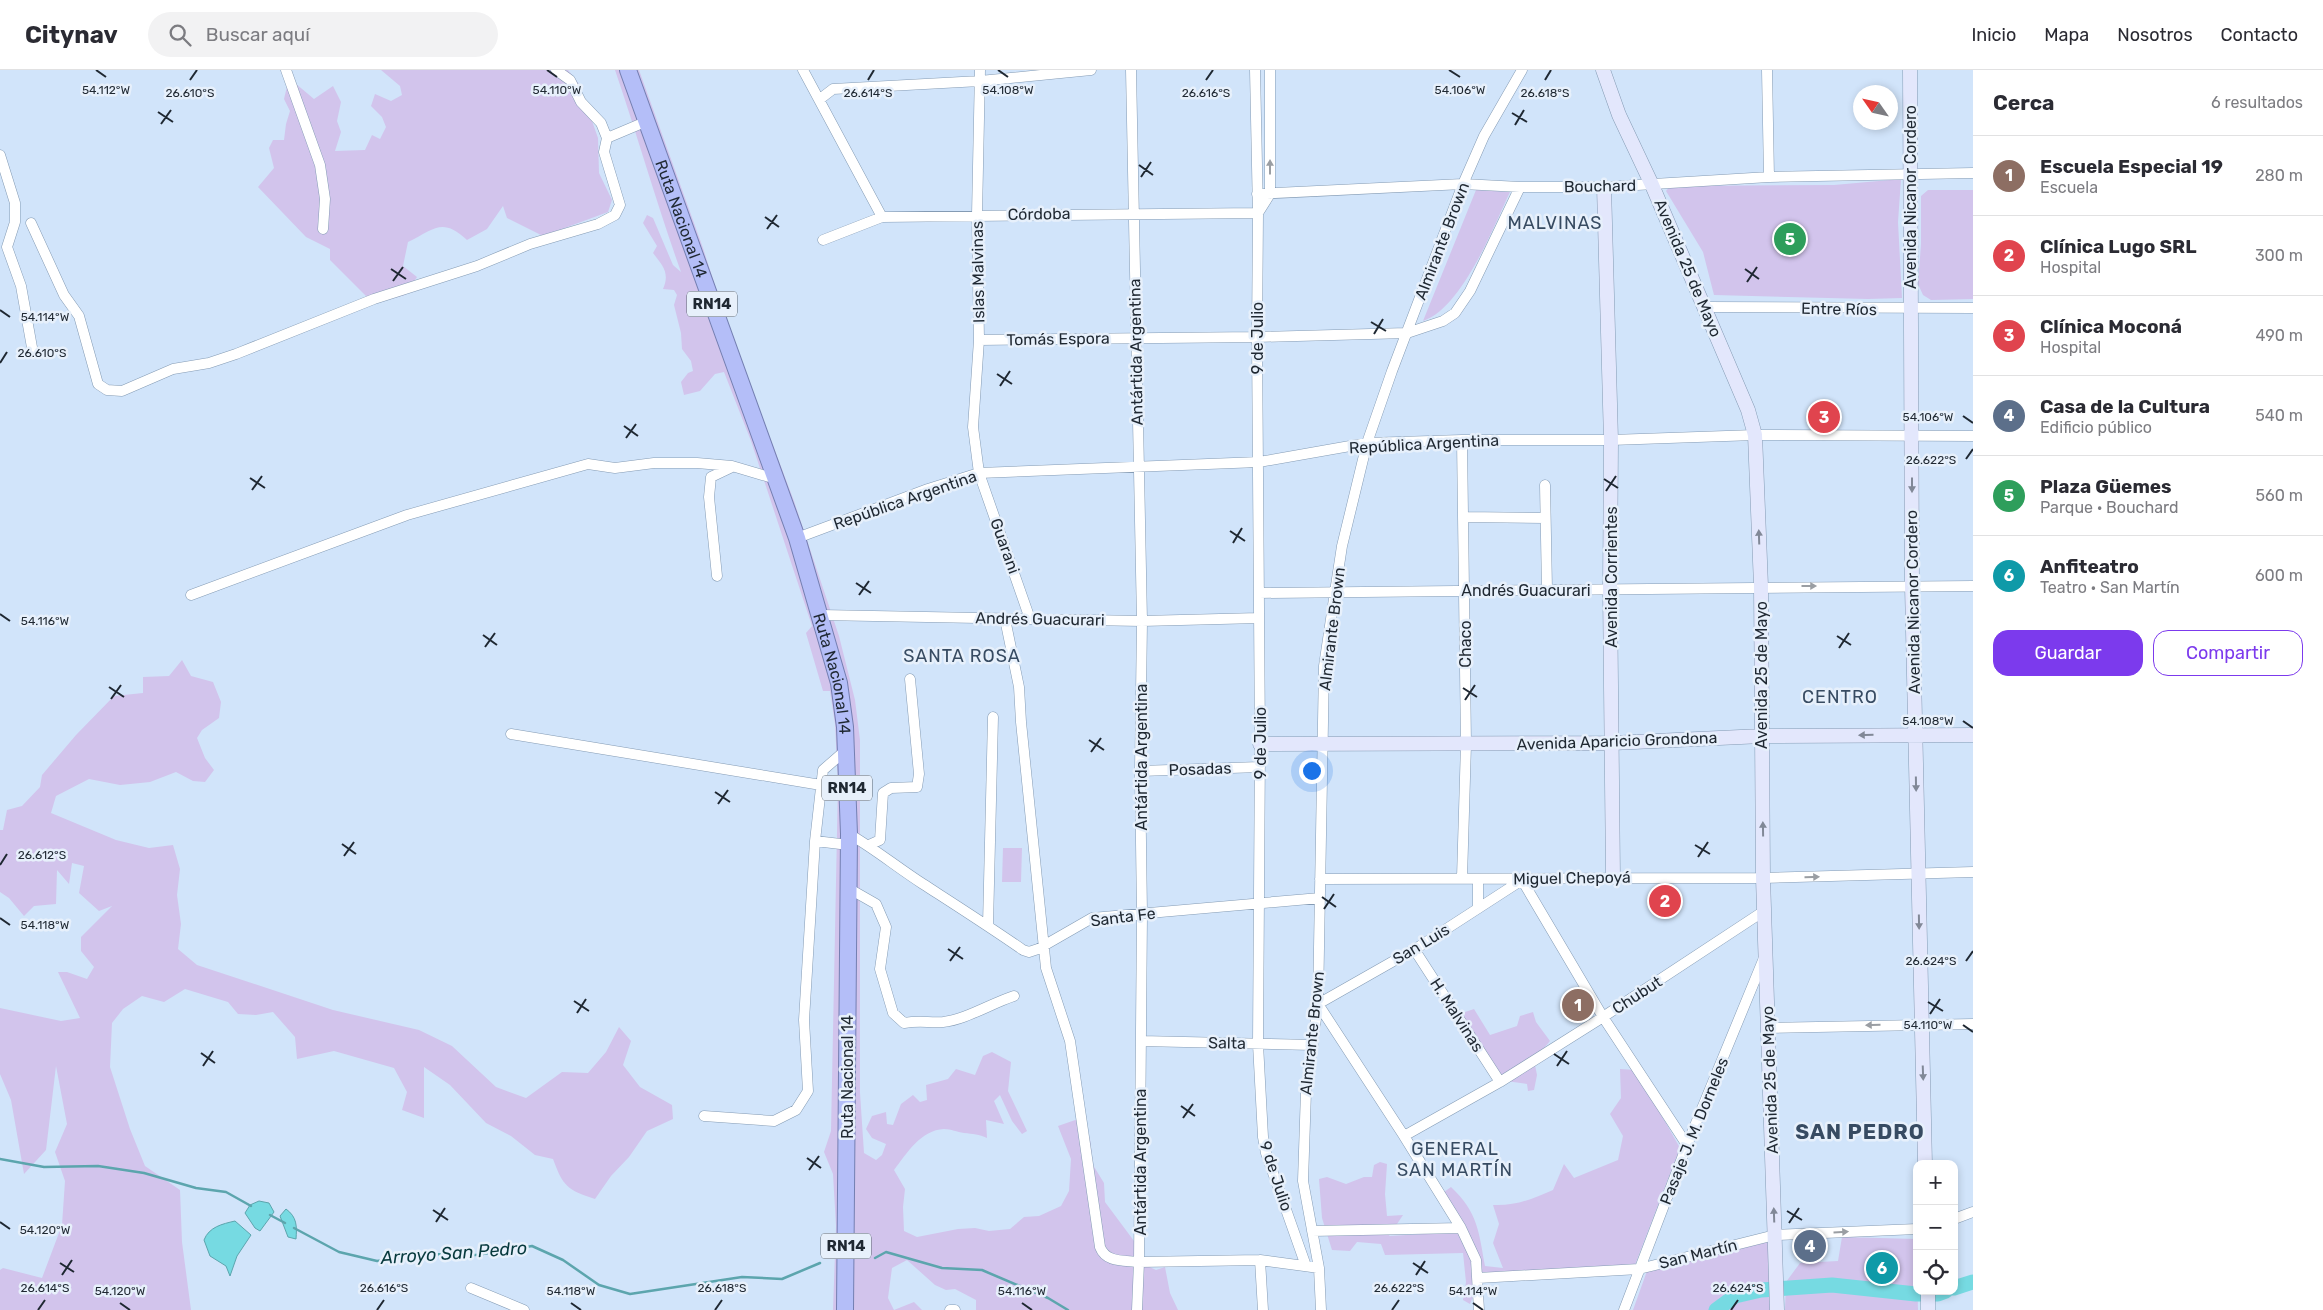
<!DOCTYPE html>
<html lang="es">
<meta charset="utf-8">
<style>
:root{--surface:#fff;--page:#f2f2f3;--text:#2b2b33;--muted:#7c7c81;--line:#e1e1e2;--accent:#7c3aed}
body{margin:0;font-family:Rubik,sans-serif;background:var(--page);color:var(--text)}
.controls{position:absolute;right:15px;bottom:15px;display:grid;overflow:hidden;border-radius:10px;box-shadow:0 2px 8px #0003}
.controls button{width:45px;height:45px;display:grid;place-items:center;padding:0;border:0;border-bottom:1px solid var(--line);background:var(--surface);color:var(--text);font:25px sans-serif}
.compass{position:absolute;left:1853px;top:15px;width:45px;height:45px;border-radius:50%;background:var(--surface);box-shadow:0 2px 8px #0003;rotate:304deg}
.you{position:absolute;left:1311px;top:700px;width:18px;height:18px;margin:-12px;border:4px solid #fff;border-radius:50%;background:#1a73e8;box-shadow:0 0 0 8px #1a73e833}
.badge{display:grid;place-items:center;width:32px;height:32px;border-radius:50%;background:var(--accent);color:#fff;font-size:16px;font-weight:700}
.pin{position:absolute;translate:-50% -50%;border:2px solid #fff;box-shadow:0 1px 5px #0006}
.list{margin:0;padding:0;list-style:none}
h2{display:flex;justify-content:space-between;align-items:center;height:65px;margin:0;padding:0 20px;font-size:21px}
h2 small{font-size:16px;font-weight:400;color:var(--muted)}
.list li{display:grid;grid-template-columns:32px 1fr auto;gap:15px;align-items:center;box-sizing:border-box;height:80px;padding:0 20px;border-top:1px solid var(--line)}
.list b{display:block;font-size:19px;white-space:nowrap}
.list p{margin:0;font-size:16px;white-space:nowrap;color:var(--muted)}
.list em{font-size:16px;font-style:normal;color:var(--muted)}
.actions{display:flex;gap:10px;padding:15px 20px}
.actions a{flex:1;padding:11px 0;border:1px solid var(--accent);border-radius:15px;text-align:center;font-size:18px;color:var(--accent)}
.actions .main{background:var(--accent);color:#fff}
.icon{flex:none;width:28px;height:28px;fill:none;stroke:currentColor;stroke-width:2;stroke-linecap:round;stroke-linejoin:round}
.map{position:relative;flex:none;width:1973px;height:1240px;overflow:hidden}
header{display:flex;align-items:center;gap:30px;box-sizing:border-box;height:70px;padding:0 25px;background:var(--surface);border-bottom:1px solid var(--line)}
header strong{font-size:24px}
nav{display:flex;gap:28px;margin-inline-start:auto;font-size:18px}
.search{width:350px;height:45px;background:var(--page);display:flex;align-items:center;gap:12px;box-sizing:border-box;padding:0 18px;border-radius:28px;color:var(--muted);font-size:19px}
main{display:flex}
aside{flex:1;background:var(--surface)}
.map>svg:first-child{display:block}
.green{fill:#d2c4ec}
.water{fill:#76dae2;stroke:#5ca5ad}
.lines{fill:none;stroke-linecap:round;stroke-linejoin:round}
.stream{stroke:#5ca5ad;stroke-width:2.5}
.river{stroke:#76dae2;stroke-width:15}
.minor-casing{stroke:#849bb4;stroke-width:11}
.secondary-casing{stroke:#849bb4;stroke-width:15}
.trunk-casing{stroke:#747fb1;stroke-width:18}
.minor{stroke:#fff;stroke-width:10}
.secondary{stroke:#e3e7fc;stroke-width:14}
.trunk{stroke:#b4bef8;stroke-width:16}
.oneway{fill:#9a9ea3}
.oneway2{fill:#818897}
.ticks{fill:none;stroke:#1f2832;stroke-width:2}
.labels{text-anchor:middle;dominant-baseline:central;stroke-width:5;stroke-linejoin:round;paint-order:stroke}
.shield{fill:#e7f0fb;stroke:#5b646e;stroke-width:1}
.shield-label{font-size:15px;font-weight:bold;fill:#1f2832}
.street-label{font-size:16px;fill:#1f2832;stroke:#e7f0fb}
.neighbourhood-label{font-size:18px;letter-spacing:1px;fill:#374b62;stroke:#e7f0fb}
.water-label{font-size:18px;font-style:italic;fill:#07393d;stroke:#e7f0fb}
.district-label{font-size:21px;font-weight:bold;letter-spacing:1px;fill:#374b62;stroke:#e7f0fb}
.ticks-label{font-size:12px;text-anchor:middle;fill:#1f2832;stroke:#e7f0fb;stroke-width:5;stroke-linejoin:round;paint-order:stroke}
</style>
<header>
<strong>Citynav</strong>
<div class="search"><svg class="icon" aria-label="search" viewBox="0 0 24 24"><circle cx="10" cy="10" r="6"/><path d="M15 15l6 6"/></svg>Buscar aquí</div>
<nav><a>Inicio</a><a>Mapa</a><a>Nosotros</a><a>Contacto</a></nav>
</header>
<main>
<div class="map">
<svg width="1973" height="1240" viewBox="0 0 1973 1240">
<rect width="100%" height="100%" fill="#d1e4fa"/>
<path class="green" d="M381,0H568L579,14L598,68L599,103L612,130L608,142L543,166L507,148L503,136L487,159L467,170C442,147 435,159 408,172L403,196L417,207L405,225L374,234L330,190V179L306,167L258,117L274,98L269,78L273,70H284L286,54L290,41L284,29L289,8L314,29L333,16L341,32L337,51L341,62L335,81L365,80L372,65L380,69L386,57L382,47L371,36L375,24L391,31L402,25L400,16Z
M615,0H639L703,178L730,262L794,431L839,566L855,630L860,670V1023L864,1083L876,1090L882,1085L886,1074L872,1068L866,1059L872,1046L886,1042L887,1054L893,1055L901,1034L913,1025L920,1032L927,1030L926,1015L948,1009L956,999L975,1005L983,986L992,982L1011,992L1008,1021L1027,1061L1022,1064L1012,1051L1000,1025L994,1031L1004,1054L986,1050L987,1068C979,1064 973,1064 964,1063C957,1062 951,1059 944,1059C921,1060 907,1083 894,1100L905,1119L903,1137L904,1161L917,1167L958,1159L975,1158L989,1161L1010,1159L1024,1147L1039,1146L1061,1136L1069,1121L1071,1089L1058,1056L1081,1048L1090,1069L1093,1095L1104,1113L1105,1132L1137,1175L1139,1192L1156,1200L1165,1197L1170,1223L1178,1240H976V1230L955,1219L946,1220L935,1215L907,1190L892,1198L888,1228L894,1240L914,1232L922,1240H833L836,1156L833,1104L824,1082L831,1061L838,712L835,654L830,621H823L806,563L812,556L751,371L724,302L715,304L700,321L684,325L681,312L688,303L693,301L691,291L682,279L681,263L674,235L677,225L674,220L663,219C670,203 663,196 653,183L657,176L643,153L647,145L653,148L673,195L681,202C657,135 638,67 615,0Z
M1901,109L1898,152L1902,228L1868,229L1714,225L1703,182L1666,121L1670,116L1834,115Z
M1476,120L1510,122C1493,158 1462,238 1423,251Z
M1928,120H1973V229L1931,230L1923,225L1918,214L1921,174V126Z
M182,590L191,606L213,612L221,632L219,648L202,660L197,668L205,688L214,700L205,712L193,711L176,702L150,712L120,715L89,709L56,726L51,743L116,770L149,778L173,775L180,799L177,825L181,854L178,879L197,895L333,940L419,960L452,976L496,1017L526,1028L562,1002L588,1003L606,982L619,957L631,971L623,995L640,1017L672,1035L673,1049L647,1061L629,1087L611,1106L595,1129C567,1120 563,1116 553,1089L535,1085L511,1066L486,1053L450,1015L424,997V1048L402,1040L407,1022L394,998L334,981L297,989L295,967L273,942L256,945L238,944L228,932L185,919L164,932L142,926L123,939L112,953L110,997L130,1059L145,1096L180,1120L182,1172L191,1240H0V1200L3,1198L42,1208L62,1155L65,1111L55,1082L67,1054L56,996L46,1080L24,1104L11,1030L0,1004V938L61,951L80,948L58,902H67L87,909L94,897L81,881V867L112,836L99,841L79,823L84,796L72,793L69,814L57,800L56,834L34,836L24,846L9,828L0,822V760H3L7,740L22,736L40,717L42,705L76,665L114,626L143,623V607L169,606Z
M1003,778H1022L1021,812H1002Z
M1474,939L1490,965L1517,956L1520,946L1533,942L1536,952L1550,971L1534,990L1537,1005L1534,1020L1528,1021L1527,1014L1506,1011L1463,952L1465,942Z
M1620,999L1636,1000L1680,1078L1635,1195L1503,1205L1483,1202L1470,1234L1463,1230L1466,1212L1463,1183L1385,1185L1381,1174L1357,1172L1350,1181L1332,1180L1322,1148L1319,1109L1327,1107L1346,1114L1364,1107H1372L1374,1095L1380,1092L1387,1094L1385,1124L1387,1146L1403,1145L1389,1166L1458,1162L1444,1122L1451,1117C1478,1142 1479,1163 1485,1196L1503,1198L1493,1173L1499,1154L1493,1135C1516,1136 1532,1129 1553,1120L1564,1094L1574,1108L1618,1090L1623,1066L1610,1044L1621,1028Z
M1842,1167L1916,1169L1918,1240H1785L1786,1212L1800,1193L1838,1191Z
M1766,1169L1773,1174L1772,1240H1633L1647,1201Z"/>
<path class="water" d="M259,1131L269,1133L274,1142L260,1161L255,1158L245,1143L250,1135Z
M286,1139C297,1147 297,1156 296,1169L288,1167L280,1146Z
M235,1151L251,1165L237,1186L230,1206L226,1196L210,1186L204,1170C209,1157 222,1154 235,1151Z"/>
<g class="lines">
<path class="stream" d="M0,1089L44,1097L98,1096L144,1103L196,1118L226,1122L251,1136
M270,1145L285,1153
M294,1158L339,1182L377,1191L426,1184L477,1185L532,1176L563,1190L599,1215L630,1224L742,1207L782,1209L820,1193
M875,1188L886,1182L942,1198L982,1200L1048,1228L1068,1240"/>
<path class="river" d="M1954,1218L1973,1212
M1716,1240L1735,1226L1761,1220L1832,1215L1916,1224H1938L1946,1221"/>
<g class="minor-casing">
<path id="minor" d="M286,0L320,95L325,129L323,159
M556,0L570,10L581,32L601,53L607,68L645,52
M803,0L882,147
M980,0L977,145L979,270L973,357L979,403L1030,549
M1131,0L1142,551L1140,701L1142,844L1139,1192L1260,1190L1319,1198
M1255,0L1258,143L1257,267L1260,674L1258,974L1263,1067L1266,1083L1306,1196
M1767,0L1769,107
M820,29L833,19L980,11L1091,0
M0,85L15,133V152L7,177L21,216L33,283
M1257,124L1463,114L1520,117H1604L1769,107L1973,103
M1258,143L1270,124V0
M31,153L64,225L79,246L98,314L107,320L122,321L173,299L209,293L236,284L374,229L477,196L530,174L598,154L615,145L620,135L604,82L607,68
M823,170L882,147L1258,143
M1705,237L1973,238
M979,270L1257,267L1407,263L1443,251L1455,243L1470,221L1520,117
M1545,415L1547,519
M1464,447L1545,448
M797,468L928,419L979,403L1259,392L1367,373L1462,370H1611L1755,365L1973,366
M717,506L709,427L711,407L732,397
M1259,523C1497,521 1735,517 1973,516
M191,525L407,445L588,394L615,398L654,393H697L732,396L776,409
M821,545L1142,551L1259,548
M1005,549L1019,617L1021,652L1046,898L1070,971L1100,1177C1106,1193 1124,1190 1139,1192L1137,1240
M511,664L821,715
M1140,701L1260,697
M849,764C875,779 898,798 923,814C957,836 990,857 1023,880L1029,882L1038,879L1092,848L1320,828
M815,771L849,775
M869,775L880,770L883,723L891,718L917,717L919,704L910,609
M1462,808L1466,674L1462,370
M1320,809L1763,808L1973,802
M1478,809V838
M1522,810L1603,947L1687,1075
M848,818L876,834L886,857L880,899L893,943L904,953C921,950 928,953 943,952C965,950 992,933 1014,926
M988,855L993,647
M1414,879L1500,1012
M1768,958L1973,954
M1141,971L1313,975
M704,1046L774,1051L796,1040L808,1021L804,950L815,771L823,700L846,680
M1404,1066L1500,1012L1603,947L1764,841
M1954,1149L1973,1142
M1312,1161L1461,1158
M1260,1190L1263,1240
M1478,1208L1639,1199L1775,1165L1917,1159
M471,1218L524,1240
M950,1240H955
M1321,1240L1319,1198L1303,1111L1306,1021L1318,934L1324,596L1335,522L1342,476L1367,373L1392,301L1463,114L1484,66L1522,0
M1479,1240L1476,1190L1461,1158L1404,1066L1318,934L1420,876L1522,810
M1624,1240L1687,1075L1764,888"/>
</g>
<g class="secondary-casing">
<path id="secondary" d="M1603,0L1619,45L1652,115L1748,340L1755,365L1761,516L1763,808L1777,1240
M1910,0L1912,516L1925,1094
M1604,117L1611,370L1610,520L1613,807
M1260,674L1612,673L1762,666L1973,665
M1928,1240V1221"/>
</g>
<g class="trunk-casing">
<g id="trunk">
<path id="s1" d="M628,0L797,468L839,613L845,657L849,764L845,1240"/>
</g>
</g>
<use href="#minor" class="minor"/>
<use href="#secondary" class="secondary"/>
<use href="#trunk" class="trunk"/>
</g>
<defs><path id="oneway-solid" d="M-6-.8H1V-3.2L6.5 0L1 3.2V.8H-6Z" transform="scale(1.25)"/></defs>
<g class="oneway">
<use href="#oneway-solid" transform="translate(1270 97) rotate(-90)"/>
<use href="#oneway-solid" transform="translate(1809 516)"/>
<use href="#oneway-solid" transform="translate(1812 807) rotate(-2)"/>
<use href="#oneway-solid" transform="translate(1873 955) rotate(179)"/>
<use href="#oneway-solid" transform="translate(1841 1162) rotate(-3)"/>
</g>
<g class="oneway2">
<use href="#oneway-solid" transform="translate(1912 415) rotate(90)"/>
<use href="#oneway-solid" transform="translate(1759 467) rotate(-92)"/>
<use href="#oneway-solid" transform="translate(1866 665) rotate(179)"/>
<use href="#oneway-solid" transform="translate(1916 714) rotate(89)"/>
<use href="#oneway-solid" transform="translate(1763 759) rotate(-91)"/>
<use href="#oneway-solid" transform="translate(1919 852) rotate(89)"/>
<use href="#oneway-solid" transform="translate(1923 1003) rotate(88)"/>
<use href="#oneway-solid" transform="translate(1774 1145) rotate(-92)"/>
</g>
<path class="ticks" d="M96,0L106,7M547,0L557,7M998,0L1008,7M1449,0L1460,7M190,10L197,0M868,10L874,0M1206,10L1213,0M1545,10L1551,0M158,42L173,52M1512,43L1527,52M161,54L171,40M1515,55L1524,40M1139,95L1153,105M1141,107L1151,92M765,147L779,157M767,159L777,145M391,199L406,209M1745,199L1759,209M393,211L403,197M1747,212L1757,197M0,240L10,247M1371,252L1386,261M1374,264L1383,249M0,293L7,282M997,304L1012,314M1000,316L1010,301M1963,346L1973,353M624,356L638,366M626,368L636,354M1966,389L1973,379M250,408L265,418M1604,409L1618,418M252,420L262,406M1606,421L1616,406M1230,461L1245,471M1233,473L1242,458M856,513L871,523M859,525L869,511M0,544L10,551M483,565L497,575M1837,566L1851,575M485,577L495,563M1839,578L1849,563M109,617L124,627M1463,618L1477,627M111,629L121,615M1465,630L1475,615M1963,651L1973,658M1089,670L1104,680M1091,682L1101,668M715,722L730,732M718,734L728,720M342,774L356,784M1695,775L1710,784M344,786L354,772M1698,787L1708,772M0,795L7,784M1322,827L1336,837M1324,839L1334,824M0,848L10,855M948,879L963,889M950,891L960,877M1966,891L1973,881M574,931L589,941M1928,932L1943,941M577,943L586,929M1930,944L1940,929M1963,955L1973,962M201,983L215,993M1554,984L1569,994M203,996L213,981M1557,996L1567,981M1181,1036L1195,1046M1183,1048L1193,1034M807,1088L821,1098M809,1100L819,1086M433,1140L448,1150M1787,1141L1802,1150M0,1152L10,1159M436,1152L445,1138M1789,1153L1799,1138M60,1193L74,1202M1413,1193L1428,1203M62,1205L72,1190M1416,1205L1425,1191M120,1233L130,1240M571,1233L581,1240M1022,1233L1032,1240M1473,1233L1483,1240M38,1240L45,1230M377,1240L384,1230M715,1240L722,1230M1392,1240L1399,1230M1731,1240L1738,1230"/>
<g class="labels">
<g class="shield">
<rect x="687" y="221.5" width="50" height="25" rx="4"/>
<rect x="822" y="705.5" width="50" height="25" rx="4"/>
<rect x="821" y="1163.5" width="50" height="25" rx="4"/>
</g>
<g class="shield-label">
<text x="712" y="234">RN14</text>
<text x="847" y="718">RN14</text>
<text x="846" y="1176">RN14</text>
</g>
<g class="street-label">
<text transform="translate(1600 116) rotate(-1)">Bouchard</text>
<text transform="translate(1910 127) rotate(-90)">Avenida Nicanor Cordero</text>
<text transform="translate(1039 144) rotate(-1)">Córdoba</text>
<text stroke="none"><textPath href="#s1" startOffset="158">Ruta Nacional 14</textPath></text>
<text transform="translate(1442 171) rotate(-69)">Almirante Brown</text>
<text transform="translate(1688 198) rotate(67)">Avenida 25 de Mayo</text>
<text transform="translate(978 202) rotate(-91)">Islas Malvinas</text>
<text transform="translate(1839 239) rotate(1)">Entre Ríos</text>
<text transform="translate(1257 268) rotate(-90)">9 de Julio</text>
<text transform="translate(1058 269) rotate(-1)">Tomás Espora</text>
<text transform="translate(1136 282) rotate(-91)">Antártida Argentina</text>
<text transform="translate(1424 374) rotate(-3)">República Argentina</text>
<text transform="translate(905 430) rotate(-19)">República Argentina</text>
<text transform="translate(1005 476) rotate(70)">Guarani</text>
<text transform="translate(1611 507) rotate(-90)">Avenida Corrientes</text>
<text x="1526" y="520">Andrés Guacurari</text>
<text transform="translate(1913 532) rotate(-91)">Avenida Nicanor Cordero</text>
<text transform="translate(1040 549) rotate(1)">Andrés Guacurari</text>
<text transform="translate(1332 559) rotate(-83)">Almirante Brown</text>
<text transform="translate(1465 574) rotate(-90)">Chaco</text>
<text stroke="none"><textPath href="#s1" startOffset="638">Ruta Nacional 14</textPath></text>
<text transform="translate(1761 605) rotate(-90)">Avenida 25 de Mayo</text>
<text transform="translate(1617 671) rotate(-2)">Avenida Aparicio Grondona</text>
<text transform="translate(1260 673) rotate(-90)">9 de Julio</text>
<text transform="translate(1141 687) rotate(-90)">Antártida Argentina</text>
<text transform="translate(1200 699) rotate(-2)">Posadas</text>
<text transform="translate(1572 808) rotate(-1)">Miguel Chepoyá</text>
<text transform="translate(1123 847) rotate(-7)">Santa Fe</text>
<text transform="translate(1421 874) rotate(-31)">San Luis</text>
<text transform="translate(1637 925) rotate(-33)">Chubut</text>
<text transform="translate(1457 945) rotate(57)">H. Malvinas</text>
<text transform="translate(1312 963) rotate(-84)">Almirante Brown</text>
<text transform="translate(1227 973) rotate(1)">Salta</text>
<text transform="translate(847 1007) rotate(-90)">Ruta Nacional 14</text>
<text transform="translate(1770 1010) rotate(-92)">Avenida 25 de Mayo</text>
<text transform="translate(1694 1061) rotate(-68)">Pasaje J. M. Dorneles</text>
<text transform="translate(1140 1092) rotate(-90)">Antártida Argentina</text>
<text transform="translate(1276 1106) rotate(72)">9 de Julio</text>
<text transform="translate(1698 1184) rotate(-14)">San Martín</text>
</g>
<g class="neighbourhood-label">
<text x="1555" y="153">MALVINAS</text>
<text x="962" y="586">SANTA ROSA</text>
<text x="1840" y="627">CENTRO</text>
<text x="1455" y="1079">GENERAL<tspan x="1455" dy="21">SAN MARTÍN</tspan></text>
</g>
<g class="water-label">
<text transform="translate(454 1183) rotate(-4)">Arroyo San Pedro</text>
</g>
<g class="district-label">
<text x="1860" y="1061">SAN PEDRO</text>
</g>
</g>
<g class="ticks-label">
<text x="106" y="24">54.112°W</text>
<text x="557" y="24">54.110°W</text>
<text x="1008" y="24">54.108°W</text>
<text x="1460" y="24">54.106°W</text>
<text x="190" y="27">26.610°S</text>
<text x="868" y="27">26.614°S</text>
<text x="1206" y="27">26.616°S</text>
<text x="1545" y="27">26.618°S</text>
<text x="45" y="251">54.114°W</text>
<text x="42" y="287">26.610°S</text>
<text x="1928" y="351">54.106°W</text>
<text x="1931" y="394">26.622°S</text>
<text x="45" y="555">54.116°W</text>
<text x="1928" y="655">54.108°W</text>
<text x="42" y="789">26.612°S</text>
<text x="45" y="859">54.118°W</text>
<text x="1931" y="895">26.624°S</text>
<text x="1928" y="959">54.110°W</text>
<text x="45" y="1164">54.120°W</text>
<text x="45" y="1222">26.614°S</text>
<text x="384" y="1222">26.616°S</text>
<text x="722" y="1222">26.618°S</text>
<text x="1399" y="1222">26.622°S</text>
<text x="1738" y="1222">26.624°S</text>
<text x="120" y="1225">54.120°W</text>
<text x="571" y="1225">54.118°W</text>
<text x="1022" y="1225">54.116°W</text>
<text x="1473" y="1225">54.114°W</text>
</g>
</svg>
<div class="controls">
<button>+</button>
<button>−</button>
<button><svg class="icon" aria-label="locate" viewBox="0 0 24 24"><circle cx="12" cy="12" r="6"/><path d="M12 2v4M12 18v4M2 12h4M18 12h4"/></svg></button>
</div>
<svg class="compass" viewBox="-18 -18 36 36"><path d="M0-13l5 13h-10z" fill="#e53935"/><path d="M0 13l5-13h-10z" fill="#7c7c81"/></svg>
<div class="you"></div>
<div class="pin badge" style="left:1578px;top:935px;background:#8d6e63">1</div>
<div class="pin badge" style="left:1665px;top:831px;background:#e0444e">2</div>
<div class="pin badge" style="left:1824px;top:347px;background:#e0444e">3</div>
<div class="pin badge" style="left:1810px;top:1176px;background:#5c6f8a">4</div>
<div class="pin badge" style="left:1790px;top:169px;background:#2e9e5b">5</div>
<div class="pin badge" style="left:1882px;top:1198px;background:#0f9aa8">6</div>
</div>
<aside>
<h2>Cerca<small>6 resultados</small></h2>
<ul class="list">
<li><span class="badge" style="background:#8d6e63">1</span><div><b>Escuela Especial 19</b><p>Escuela</p></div><em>280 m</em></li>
<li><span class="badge" style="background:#e0444e">2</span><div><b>Clínica Lugo SRL</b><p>Hospital</p></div><em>300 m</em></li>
<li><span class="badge" style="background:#e0444e">3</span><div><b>Clínica Moconá</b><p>Hospital</p></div><em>490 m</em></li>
<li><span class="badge" style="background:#5c6f8a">4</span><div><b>Casa de la Cultura</b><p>Edificio público</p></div><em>540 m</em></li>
<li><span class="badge" style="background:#2e9e5b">5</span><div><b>Plaza Güemes</b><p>Parque · Bouchard</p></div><em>560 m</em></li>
<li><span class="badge" style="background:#0f9aa8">6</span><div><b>Anfiteatro</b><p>Teatro · San Martín</p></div><em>600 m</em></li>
</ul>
<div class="actions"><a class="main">Guardar</a><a>Compartir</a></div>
</aside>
</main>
